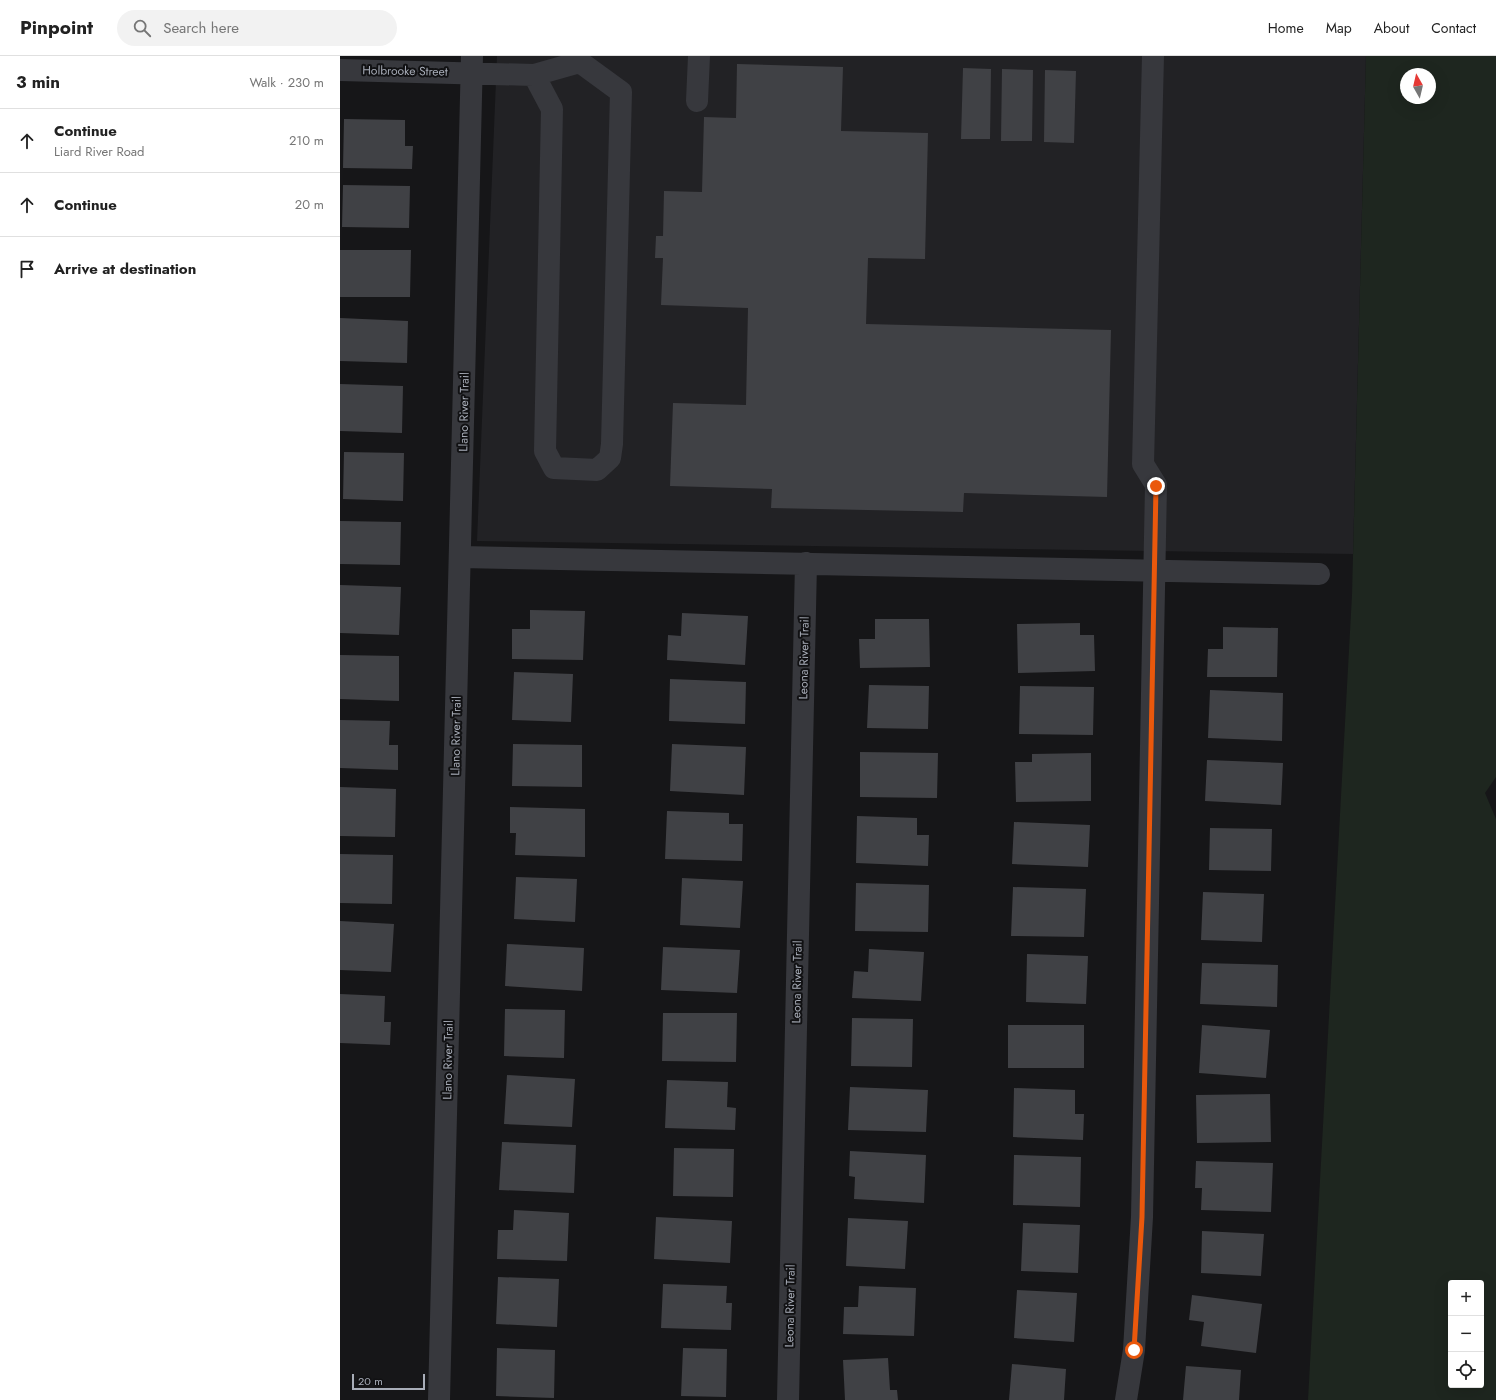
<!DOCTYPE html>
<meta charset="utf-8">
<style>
:root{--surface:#fff;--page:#f2f2f2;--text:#222;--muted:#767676;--line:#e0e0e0}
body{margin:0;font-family:Jost,sans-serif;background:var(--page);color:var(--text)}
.controls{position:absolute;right:12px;bottom:12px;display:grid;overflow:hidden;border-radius:4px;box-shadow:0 4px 16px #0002}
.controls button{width:36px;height:36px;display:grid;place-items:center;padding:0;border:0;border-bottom:1px solid var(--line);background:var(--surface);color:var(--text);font:20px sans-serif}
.compass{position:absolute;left:1060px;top:12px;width:36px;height:36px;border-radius:50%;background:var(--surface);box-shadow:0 4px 16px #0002;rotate:352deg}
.scale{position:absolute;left:12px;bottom:10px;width:73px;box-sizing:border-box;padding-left:4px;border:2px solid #a8adb8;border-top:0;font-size:11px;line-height:14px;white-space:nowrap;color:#a8adb8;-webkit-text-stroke:3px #111113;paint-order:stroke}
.stop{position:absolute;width:12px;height:12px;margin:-9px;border:3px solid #ea580c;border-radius:50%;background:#fff}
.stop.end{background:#ea580c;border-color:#fff;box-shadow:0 1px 4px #0008}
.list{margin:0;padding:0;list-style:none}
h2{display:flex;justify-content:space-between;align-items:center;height:52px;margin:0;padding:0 16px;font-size:17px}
h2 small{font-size:13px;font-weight:400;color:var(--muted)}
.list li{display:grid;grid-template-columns:26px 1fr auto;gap:12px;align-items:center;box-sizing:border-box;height:64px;padding:0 16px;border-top:1px solid var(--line)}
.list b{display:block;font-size:15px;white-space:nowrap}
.list p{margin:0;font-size:13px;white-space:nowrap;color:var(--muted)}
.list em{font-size:13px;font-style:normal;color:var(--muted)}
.icon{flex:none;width:22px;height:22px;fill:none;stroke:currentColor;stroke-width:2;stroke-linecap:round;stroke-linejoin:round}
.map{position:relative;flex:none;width:1156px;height:1344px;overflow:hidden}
header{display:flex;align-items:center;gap:24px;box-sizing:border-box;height:56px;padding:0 20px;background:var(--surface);border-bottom:1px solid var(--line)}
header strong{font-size:19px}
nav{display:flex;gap:22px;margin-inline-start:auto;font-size:14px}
.search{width:280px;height:36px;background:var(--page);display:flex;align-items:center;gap:10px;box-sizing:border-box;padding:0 14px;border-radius:22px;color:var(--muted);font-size:15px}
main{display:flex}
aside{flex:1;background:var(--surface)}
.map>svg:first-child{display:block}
.built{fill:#222225}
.green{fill:#1e261f;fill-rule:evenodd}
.building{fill:#404145}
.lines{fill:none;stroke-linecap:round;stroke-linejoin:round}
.minor{stroke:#37383d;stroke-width:22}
.route{stroke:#ea580c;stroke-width:5}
.labels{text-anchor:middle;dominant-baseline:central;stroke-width:4;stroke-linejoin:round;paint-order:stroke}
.street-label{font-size:12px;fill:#a8adb8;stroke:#111113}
</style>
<header>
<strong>Pinpoint</strong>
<div class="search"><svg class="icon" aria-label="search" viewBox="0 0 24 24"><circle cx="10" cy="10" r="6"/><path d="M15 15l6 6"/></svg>Search here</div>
<nav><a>Home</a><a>Map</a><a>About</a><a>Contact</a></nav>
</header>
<main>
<aside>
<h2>3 min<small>Walk · 230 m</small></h2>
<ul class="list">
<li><svg class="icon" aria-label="ahead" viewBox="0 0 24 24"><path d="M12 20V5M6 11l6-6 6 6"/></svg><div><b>Continue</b><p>Liard River Road</p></div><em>210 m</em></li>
<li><svg class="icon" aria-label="ahead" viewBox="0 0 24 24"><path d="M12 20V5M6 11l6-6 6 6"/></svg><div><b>Continue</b></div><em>20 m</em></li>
<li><svg class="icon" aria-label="arrive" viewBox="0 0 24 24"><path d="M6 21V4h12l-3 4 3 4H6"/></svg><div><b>Arrive at destination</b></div></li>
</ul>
</aside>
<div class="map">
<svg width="1156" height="1344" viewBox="0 0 1156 1344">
<rect width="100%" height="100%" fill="#161618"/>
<path class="built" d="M157,0H1026L1013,498L137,485Z"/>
<path class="green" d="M1026,0H1156V721L1145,737L1156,763V1344H968L1012,539ZM1066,18H1090V42H1066ZM1111,1227H1141V1329H1111Z"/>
<path class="building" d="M397,8L503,11L501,75L588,77L585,203L528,202L526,268L771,274L767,441L624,437L623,456L431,452L432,433L330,430L333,347L406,349L408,252L321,249L323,202H315L316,180H323L324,135L362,136L364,61L396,62Z
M623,12L651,13L650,83H621Z
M662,13L693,14L692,85H661Z
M705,14L736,15L734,87L704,86Z
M4,63L65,64V90H73L72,113L3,112Z
M3,129L70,130L69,172L2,171Z
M0,194H71L70,241H0Z
M0,262L68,265L67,307L0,305Z
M0,328L63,330L62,377L0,375Z
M4,396L64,397L63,445L3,443Z
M0,465L61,466L60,509L0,508Z
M0,529L61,531L59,579L0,577Z
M190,554L245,555L243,604L172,603V573H190Z
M342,557L408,560L405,609L327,604L328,579L341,580Z
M535,563H589L590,611L520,612L519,583H535Z
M740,567V579H754L755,615L678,617L677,568Z
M883,571L938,572L937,621H867L868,593H883Z
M0,599L59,600V645L0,643Z
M174,616L233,618L231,666L172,664Z
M330,623L406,626L405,668L329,665Z
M529,629L589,630L588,673L527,672Z
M680,630L754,631L753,679L679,678Z
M870,634L943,637L942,685L868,682Z
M0,664L50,665L49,689H58V714L0,712Z
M173,688L242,689V731L172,730Z
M332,688L406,691L404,739L330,735Z
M520,696L598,697L597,742L520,741Z
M751,697V745L676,746L675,706H692V698Z
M867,704L943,707L941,749L865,745Z
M0,731L56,733L55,781L0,780Z
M170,751L245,753V801L175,799L176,777H170Z
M327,755L389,757V768H403L402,805L325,803Z
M517,760L577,762V779H589L588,810L516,807Z
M674,766L750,769L748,811L672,808Z
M870,772L932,773L931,815L869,814Z
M0,798L53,799L52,848L0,847Z
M176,821L237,823L235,866L174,863Z
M342,822L403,825L400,872L340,869Z
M516,827L589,829L588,876L515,875Z
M673,831L746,833L744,881L671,880Z
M863,836L924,838L922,886L861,884Z
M0,865L54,868L51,916L0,914Z
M167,888L244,892L242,935L165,930Z
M323,891L400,894L397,937L321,934Z
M529,893L584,896L581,945L512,942L514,915L528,916Z
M687,898L748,900L746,948L686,946Z
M862,907L938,909L937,951L860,948Z
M0,938L45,940L44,966H51L50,989L0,987Z
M165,953L225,954L224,1002L164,1000Z
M323,957H397L396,1006L322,1005Z
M512,962L573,963L572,1011L511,1010Z
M668,969H744V1012H668Z
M862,969L930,974L926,1022L859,1017Z
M167,1019L235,1023L232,1071L164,1068Z
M327,1024L388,1026L387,1051L396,1052L395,1074L325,1072Z
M510,1031L588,1034L586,1076L508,1074Z
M674,1032L735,1034V1058H744L743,1084L673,1081Z
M930,1038L931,1086L857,1087L856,1039Z
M162,1086L236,1089L234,1137L159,1134Z
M334,1092L394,1093L393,1141L333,1140Z
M510,1095L586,1099L584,1147L514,1143L515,1121L509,1120Z
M674,1099L741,1101L740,1151L673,1149Z
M856,1105L933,1107L931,1156L861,1154L862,1132H855Z
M174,1154L229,1157L227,1205L157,1203L158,1174H173Z
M316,1161L392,1165L390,1207L314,1203Z
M508,1162L568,1165L565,1213L506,1210Z
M683,1167L740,1169L738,1217L681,1215Z
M862,1175L924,1178L921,1220L861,1217Z
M158,1221L219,1223L217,1271L156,1268Z
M323,1228L387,1230L386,1247H392L391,1274L321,1272Z
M519,1230L576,1232L574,1280L503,1278L504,1251H518Z
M677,1234L737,1237L734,1286L674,1282Z
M852,1239L922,1248L916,1297L861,1290L864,1266L849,1264Z
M157,1292L215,1294L214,1342L156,1340Z
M343,1292L387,1293L386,1341L341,1340Z
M548,1302L550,1334H557L558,1344H505L503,1304Z
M672,1308L726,1313L724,1344H669Z
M846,1310L901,1314L899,1344H843Z"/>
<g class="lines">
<path class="minor" d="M0,14L194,19L240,6L281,36L272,388L270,402L257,414L214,412L205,395L212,53L194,19
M357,45L359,0
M121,501L979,518
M99,1344L132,0
M448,1344L466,507
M786,1344L794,1294L802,1161L816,429L803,408L813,0"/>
</g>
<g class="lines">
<path class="route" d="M794,1294L802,1161L816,430"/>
</g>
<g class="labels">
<g class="street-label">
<text transform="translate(65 15) rotate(1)">Holbrooke Street</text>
<text transform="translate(124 356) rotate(-89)">Llano River Trail</text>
<text transform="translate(464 602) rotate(-89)">Leona River Trail</text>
<text transform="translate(116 680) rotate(-89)">Llano River Trail</text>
<text transform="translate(457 926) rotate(-89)">Leona River Trail</text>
<text transform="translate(108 1004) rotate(-89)">Llano River Trail</text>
<text transform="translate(450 1250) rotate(-89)">Leona River Trail</text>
</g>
</g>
</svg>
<div class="controls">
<button>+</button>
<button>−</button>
<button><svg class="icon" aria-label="locate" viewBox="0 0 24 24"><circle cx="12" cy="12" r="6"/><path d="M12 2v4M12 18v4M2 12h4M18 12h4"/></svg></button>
</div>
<svg class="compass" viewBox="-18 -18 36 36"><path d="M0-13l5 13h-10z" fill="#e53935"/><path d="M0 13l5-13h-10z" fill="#767676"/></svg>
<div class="scale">20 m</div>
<div class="stop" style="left:794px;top:1294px"></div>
<div class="stop end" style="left:816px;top:430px"></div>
</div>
</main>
